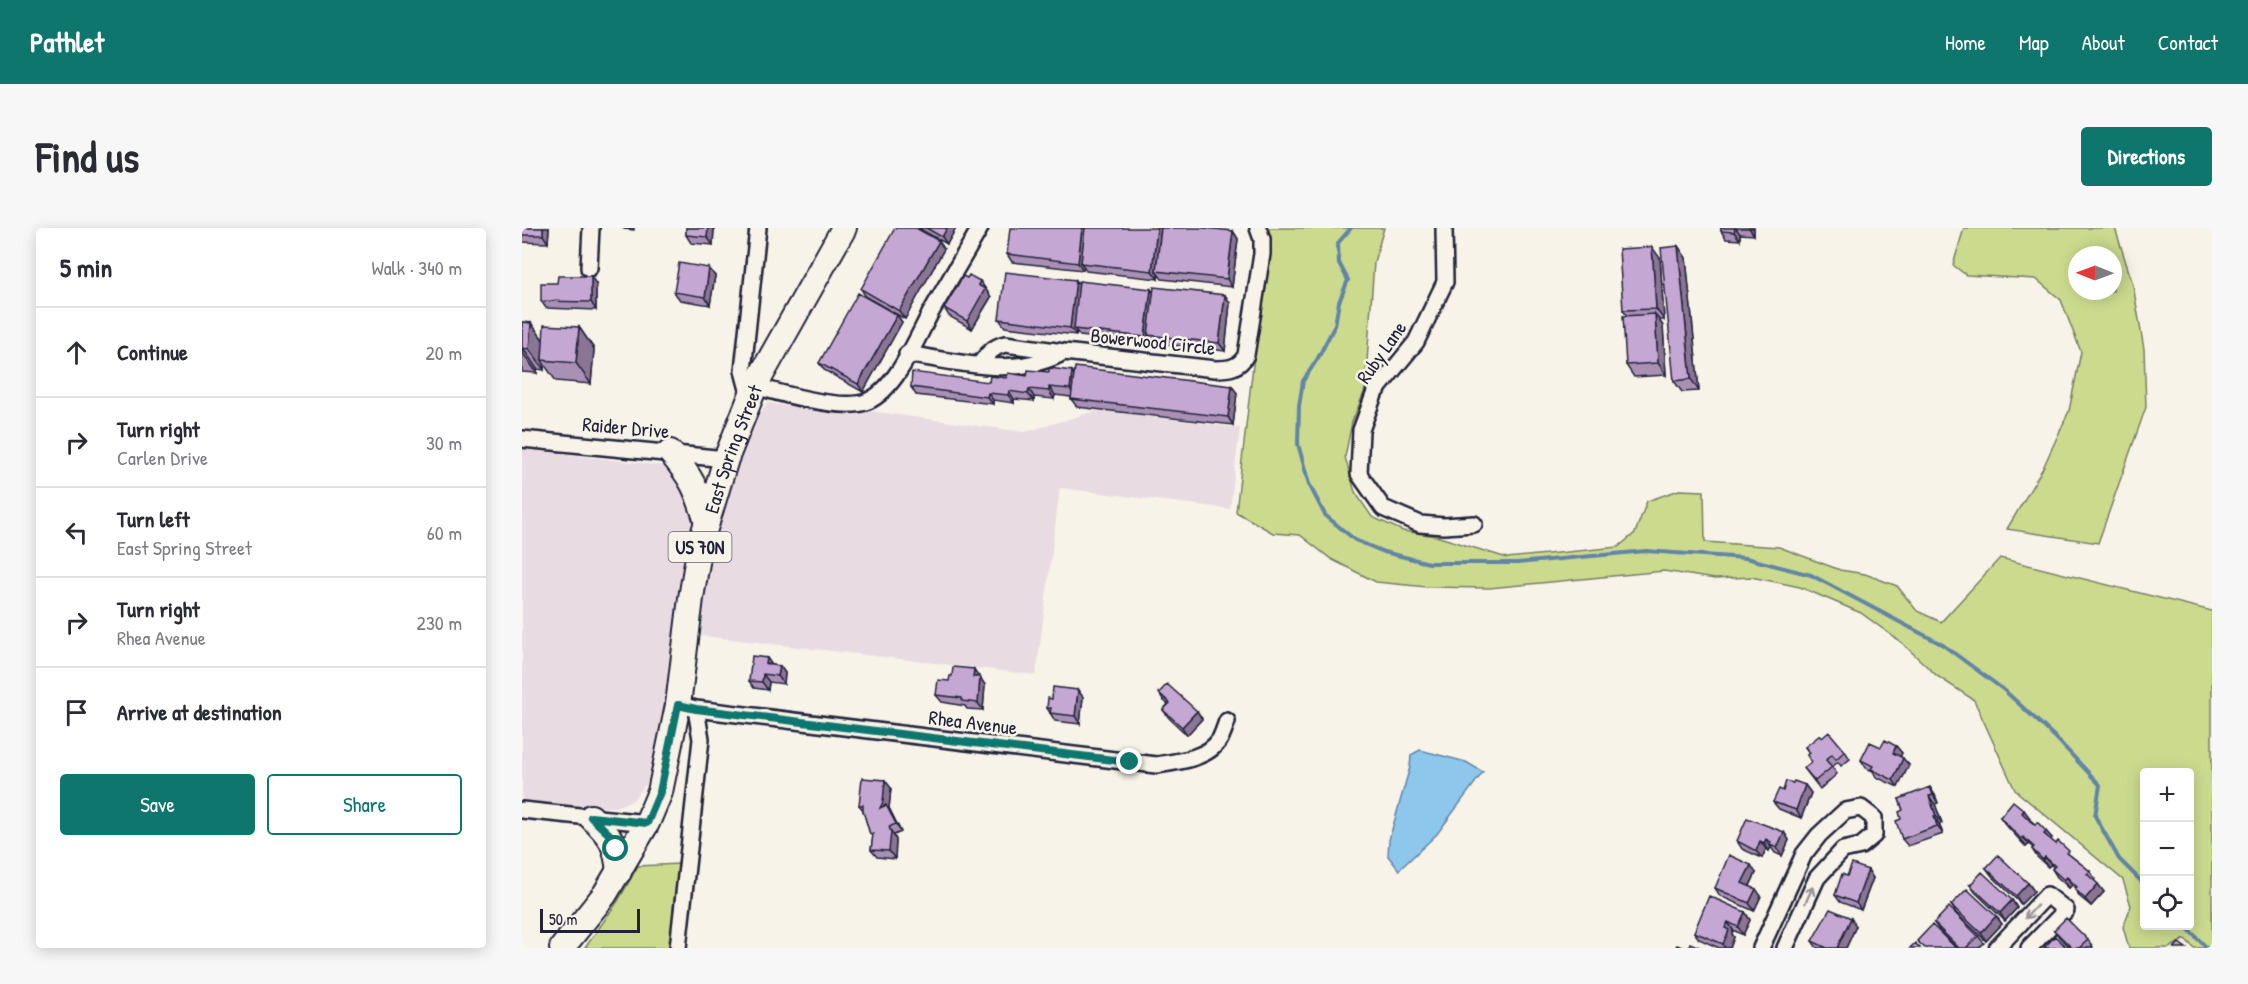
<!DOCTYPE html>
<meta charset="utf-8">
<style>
:root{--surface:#fff;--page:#f7f7f7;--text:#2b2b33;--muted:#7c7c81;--line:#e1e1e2;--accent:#0f766e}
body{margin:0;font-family:"Patrick Hand",sans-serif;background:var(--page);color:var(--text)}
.controls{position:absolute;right:18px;bottom:18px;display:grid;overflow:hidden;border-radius:6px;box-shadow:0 3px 15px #0003}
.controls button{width:54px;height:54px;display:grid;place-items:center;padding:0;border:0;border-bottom:2px solid var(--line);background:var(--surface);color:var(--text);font:30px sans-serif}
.compass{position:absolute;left:1546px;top:18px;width:54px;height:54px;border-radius:50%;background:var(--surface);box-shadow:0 3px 15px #0003;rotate:271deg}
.scale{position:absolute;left:18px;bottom:15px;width:100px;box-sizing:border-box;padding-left:6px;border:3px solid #22223b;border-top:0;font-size:16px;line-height:21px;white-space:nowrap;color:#22223b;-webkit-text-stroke:4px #f7f3e8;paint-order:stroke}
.stop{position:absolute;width:18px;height:18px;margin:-14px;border:4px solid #0f766e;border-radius:50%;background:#fff}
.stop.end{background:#0f766e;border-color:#fff;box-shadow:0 2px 6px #0008}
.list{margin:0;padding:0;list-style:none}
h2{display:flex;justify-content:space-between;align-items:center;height:78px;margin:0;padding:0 24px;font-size:26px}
h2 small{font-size:20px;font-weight:400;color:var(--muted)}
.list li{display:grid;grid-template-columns:39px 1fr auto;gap:18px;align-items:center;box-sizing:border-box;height:90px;padding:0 24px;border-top:2px solid var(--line)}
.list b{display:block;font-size:22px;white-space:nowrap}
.list p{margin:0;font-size:20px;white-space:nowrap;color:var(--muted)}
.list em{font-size:20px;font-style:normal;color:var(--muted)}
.actions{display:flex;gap:12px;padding:18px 24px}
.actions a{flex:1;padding:14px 0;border:2px solid var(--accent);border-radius:6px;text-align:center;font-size:21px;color:var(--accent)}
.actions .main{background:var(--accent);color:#fff}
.icon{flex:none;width:33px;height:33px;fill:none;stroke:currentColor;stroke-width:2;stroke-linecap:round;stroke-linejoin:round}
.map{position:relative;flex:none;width:1690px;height:720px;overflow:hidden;border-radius:6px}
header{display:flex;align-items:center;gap:36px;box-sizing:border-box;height:84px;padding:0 30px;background:var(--accent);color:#fff}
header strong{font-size:28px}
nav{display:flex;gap:33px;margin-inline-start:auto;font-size:21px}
.intro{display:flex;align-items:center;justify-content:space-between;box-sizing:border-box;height:144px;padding:0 36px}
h1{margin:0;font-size:42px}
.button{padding:15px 27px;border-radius:6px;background:var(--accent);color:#fff;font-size:21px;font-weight:700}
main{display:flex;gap:36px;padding:0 36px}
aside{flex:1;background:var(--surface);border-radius:6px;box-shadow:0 3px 15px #0003}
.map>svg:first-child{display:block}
.built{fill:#e8dce2}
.green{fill:#ccda8e;stroke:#777e64;stroke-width:1.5;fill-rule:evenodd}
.water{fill:#8dc7ec;stroke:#6285a5;stroke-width:1.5}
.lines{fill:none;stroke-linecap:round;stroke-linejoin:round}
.stream{stroke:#6285a5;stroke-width:4}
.street-casing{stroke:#22223b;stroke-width:20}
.primary-casing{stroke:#22223b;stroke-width:28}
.street{stroke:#f7f3e8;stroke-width:15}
.primary{stroke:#f7f3e8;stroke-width:24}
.wall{fill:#a990b5;stroke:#22223b;stroke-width:1.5}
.shaded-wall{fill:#8a7594;stroke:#22223b;stroke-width:1.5}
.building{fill:#c5a7d3;stroke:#22223b;stroke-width:1.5}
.oneway{stroke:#97959a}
.route{stroke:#0f766e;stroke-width:8}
.labels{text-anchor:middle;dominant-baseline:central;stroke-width:5;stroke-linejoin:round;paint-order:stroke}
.shield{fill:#f7f3e8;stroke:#62616f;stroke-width:1.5}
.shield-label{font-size:18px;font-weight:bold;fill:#22223b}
.street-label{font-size:20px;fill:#22223b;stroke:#f7f3e8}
</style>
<header>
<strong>Pathlet</strong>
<nav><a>Home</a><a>Map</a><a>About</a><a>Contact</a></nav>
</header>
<div class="intro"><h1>Find us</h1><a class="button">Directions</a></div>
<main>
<aside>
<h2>5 min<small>Walk · 340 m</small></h2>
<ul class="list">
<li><svg class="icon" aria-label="ahead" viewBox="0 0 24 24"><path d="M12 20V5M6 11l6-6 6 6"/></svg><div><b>Continue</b></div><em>20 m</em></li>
<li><svg class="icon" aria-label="right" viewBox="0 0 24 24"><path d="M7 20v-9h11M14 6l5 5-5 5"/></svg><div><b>Turn right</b><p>Carlen Drive</p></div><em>30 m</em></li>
<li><svg class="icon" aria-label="left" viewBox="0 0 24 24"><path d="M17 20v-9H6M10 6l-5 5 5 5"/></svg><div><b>Turn left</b><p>East Spring Street</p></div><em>60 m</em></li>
<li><svg class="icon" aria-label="right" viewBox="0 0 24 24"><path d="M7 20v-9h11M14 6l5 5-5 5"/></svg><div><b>Turn right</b><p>Rhea Avenue</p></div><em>230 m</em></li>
<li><svg class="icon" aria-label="arrive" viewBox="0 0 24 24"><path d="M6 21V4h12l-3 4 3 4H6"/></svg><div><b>Arrive at destination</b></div></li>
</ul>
<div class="actions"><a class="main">Save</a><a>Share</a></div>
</aside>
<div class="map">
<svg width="1690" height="720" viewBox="0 0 1690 720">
<rect width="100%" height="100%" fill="#f7f3e8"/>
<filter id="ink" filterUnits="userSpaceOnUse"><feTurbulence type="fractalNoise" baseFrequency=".0167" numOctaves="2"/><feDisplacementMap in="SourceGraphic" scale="12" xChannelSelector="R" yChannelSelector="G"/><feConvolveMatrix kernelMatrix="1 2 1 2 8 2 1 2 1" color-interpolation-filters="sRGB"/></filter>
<g filter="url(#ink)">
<path class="built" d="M245,175L297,182L347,183L503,204L577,182L718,200L708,281L538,260L514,447L174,407L189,316L220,216Z
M0,221L151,239L173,289L163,337L139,505L128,551L111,572L93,579H57L0,574Z"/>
<path class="green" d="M747,0H862L852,34L843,162L830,194L823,229L833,264L850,289L881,303L914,308L985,330L1096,319L1113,305L1125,273L1157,262L1182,263L1183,314L1257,319L1318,342L1343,346L1375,358L1395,383L1419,394L1478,330L1690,383V720H1672L1663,711L1647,720H1607L1601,699L1609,678L1601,652L1493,562L1452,472L1415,448L1380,415L1339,385L1278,359L1229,349L1193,351L1142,343L967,360L905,359L854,354L809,331L778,307L751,305L714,284ZM1622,544H1668V698H1622Z
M1442,0H1593L1611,57L1622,121L1624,179L1576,315L1485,301L1521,240L1547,183L1559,124L1539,72L1514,51L1444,47L1431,37ZM1555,27H1591V63H1555Z
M157,636L147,720H63L96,673L116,638Z"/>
<path class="water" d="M898,522L944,534L961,544L915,606L877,642L866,628L867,612L888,539L889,527Z"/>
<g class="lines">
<path class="stream" d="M829,0L816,15L817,35L826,52L817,74L813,97L796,130L781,153L777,178L776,216L787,256L803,287L833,312L862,324L907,335H995L1124,323L1224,330L1289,347L1421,417L1482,462L1533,509L1578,557L1573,588L1597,631L1622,656
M1663,698L1685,720"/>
<g class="street-casing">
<path id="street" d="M922,0L923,54L894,114L853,164L839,202L837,246L861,280L898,296L922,298L952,296
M67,40L69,0
M385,126C436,134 494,151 542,124L693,141C707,141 717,140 724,127L740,26V11L736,0
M457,137C465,127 470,119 483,116L542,124
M233,158C257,165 323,184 346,173C374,161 395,110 409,84C425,56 442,28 458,0
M228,169L221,143L236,0
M0,211L204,231
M174,481L634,537C654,534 686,531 698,511C701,505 703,499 705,493
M0,582L125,595
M156,720L179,511L174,481L166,479
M1239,720L1282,626L1297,607L1323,583L1339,580L1352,590V607L1339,618L1321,622L1295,650L1263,720
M1475,720L1525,667L1544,682L1507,720"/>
</g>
<g class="primary-casing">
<g id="primary">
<path d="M148,224C171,251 175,262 185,294"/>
<path d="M69,589C89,609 94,615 97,644"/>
<path id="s1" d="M40,720L83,666L125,595L138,564L156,477L169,370L178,317L204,231L233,158L322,0"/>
</g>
</g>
<use href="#street" class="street"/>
<use href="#primary" class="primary"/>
</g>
<path class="wall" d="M0,0H27L26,15L0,14Z
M101,0H112V2L102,1Z
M164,0H192L191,17L169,15L164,7Z
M396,0H434L425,16Z
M1199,0H1232V7L1218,6V12L1204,11L1199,3Z
M711,3L716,11L710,59L640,51L636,46V51L564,43L562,39L561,42L490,34L485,26Z
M417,13L422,21L383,91L344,69L339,61Z
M1156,18L1164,30L1177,163L1160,164L1152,153Z
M1138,30L1142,92H1137L1141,98L1144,147L1112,149L1104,137L1105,88L1101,82Z
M193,48L188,77L158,72L152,64Z
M445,50L458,53L469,69L450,101L427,88L422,80Z
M74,56V82L24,80L19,73Z
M557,57L631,64L703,67L708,75L703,123L632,115L629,111L628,116L558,108L554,103V107L483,99L477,91Z
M375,87L380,94L341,164L302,142L297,135Z
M0,94L9,95L21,112L57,99L72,121L69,156L34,153L22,136V142L15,141V145L0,144Z
M527,144L552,146L715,165L711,197L555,179L549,171V169L533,167L532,171L512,169V173L492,171V175L471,172V176L394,167L389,159L467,154L485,150Z
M249,437L258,438L263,445L262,456L247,454L246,462L232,460L227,453Z
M457,449L463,457L461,482L445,481L443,478L420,474L414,467Z
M637,465L675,483L680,491L665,507L647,490L641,482L646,476L642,473Z
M561,469L558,496L533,493L525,480L530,471Z
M1300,510L1323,523L1328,531L1319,538L1316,534L1310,539L1315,546L1298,561L1282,540L1289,534L1285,527L1287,525L1283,519Z
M1374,518L1380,525L1378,528L1387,537L1376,559L1354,549L1351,543L1344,540L1339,532L1359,519Z
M1271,555L1283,557L1289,565L1279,590L1257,581L1251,574L1261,563Z
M369,560L367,580L379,604L372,607L374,612L373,631L355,629L349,622L351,609L348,606L341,582L337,577Z
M1413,567L1416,575L1413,576L1420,595L1417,596L1421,606L1386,618L1380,611L1381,582L1377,571Z
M1478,589L1508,590L1507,591L1530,610L1529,612L1568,643L1573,651L1572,652L1582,664L1569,678L1558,669L1553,661L1554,660L1550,657L1547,660L1535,649L1530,641L1531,639L1529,636L1526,639L1515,629L1510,621L1511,620L1507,616L1504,619L1483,596Z
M1262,604L1267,612L1260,628L1253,625L1249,619L1247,623L1244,621L1240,630L1220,621L1215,613Z
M1464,640L1506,655L1512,663L1499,676L1470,648Z
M1346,642L1351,650L1339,682L1318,674L1313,667L1325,648Z
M1234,645L1228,658L1239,668L1232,683L1198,668L1193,660Z
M1448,657L1490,672L1495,680L1483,693L1453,664Z
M1429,677L1474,688L1480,696L1464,713L1434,685Z
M1223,684L1228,692L1221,707L1211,702L1210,706L1212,709L1208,720H1197L1177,711L1172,704Z
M1412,695L1456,708L1462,715L1457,720H1435L1417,702Z
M1334,698L1324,720H1295L1290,713Z
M1532,702L1566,712L1571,719L1570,720H1548L1537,709Z"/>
<path class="shaded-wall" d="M21,0H27L26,15L21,7Z
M186,0H192L191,17L185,9Z
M425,0H434L425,16L420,9Z
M560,0H566L559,35L562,39L561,42L556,35Z
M635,0H639L634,43L636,46V51L630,43Z
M1213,0H1214L1218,6V12L1212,4Z
M1227,0H1232V7Z
M711,3L716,11L710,59L705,51Z
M417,13L422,21L383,91L377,83Z
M1156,18L1164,30L1177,163L1169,151Z
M1130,19L1138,30L1142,92L1134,81Z
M187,40L193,48L188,77L183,69Z
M69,48L74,56V82L69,74Z
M554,52L559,60L552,101L554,103V107L548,100Z
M458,53L469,69L450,101L445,93L456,57Z
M629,61L634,68L626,107L629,111L628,116L623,109Z
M703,67L708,75L703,123L697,115Z
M1133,86L1141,98L1144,147L1136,135Z
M375,87L380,94L341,164L336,156Z
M9,95L24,116L20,132L22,136V142L7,121Z
M57,99L72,121L69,156L54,135Z
M1,120L15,141V145L0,124Z
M550,143L555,150L553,169L548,161Z
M710,158L715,165L711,197L706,189Z
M527,159L533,167L532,171L527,163Z
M507,161L512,169V173L506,166Z
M487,163L492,171V175L486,167Z
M466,165L471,172V176L465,169Z
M245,430L250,437L244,436Z
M258,438L263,445L262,456L256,448Z
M452,441L457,449H451Z
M241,446L247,454L246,462L240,454Z
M458,449L463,457L461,482L456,475Z
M556,462L561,469L558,496L553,488Z
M675,483L680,491L665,507L660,499Z
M1374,518L1380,525L1376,532L1371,525Z
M1381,530L1387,537L1376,559L1371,552Z
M363,552L369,560L367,580L379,604L374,596L358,580Z
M1283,557L1289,565L1279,590L1274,582Z
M1408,559L1413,567L1416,575L1411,567Z
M1407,568L1413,576L1420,595L1414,588Z
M1502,582L1508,590L1505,593L1500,585Z
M1412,588L1417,596L1421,606L1415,598Z
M367,599L374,612L373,631L367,623Z
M1524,603L1530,610L1527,613L1522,606Z
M1262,604L1267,612L1260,628L1255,620Z
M1501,609L1507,616L1504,619L1499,611Z
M1244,611L1249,619L1247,623L1242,615Z
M1238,613L1244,621L1240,630L1234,623Z
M1523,629L1529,636L1526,639L1521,632Z
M1229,637L1234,645L1225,663L1220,655Z
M1346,642L1351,650L1339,682L1334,675Z
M1545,649L1550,657L1547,660L1542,652Z
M1506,655L1512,663L1499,676L1494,668Z
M1576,656L1582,664L1569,678L1563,671Z
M1234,661L1239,668L1232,683L1227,675Z
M1490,672L1495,680L1483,693L1478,685Z
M1223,684L1228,692L1221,707L1216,699Z
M1474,688L1480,696L1464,713L1459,705Z
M1329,690L1334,698L1324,720H1315Z
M1206,694L1211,702L1210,706L1212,709L1208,720H1203L1201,716L1203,700Z"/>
<path class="building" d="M0,0H21V7H0Z
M164,0H186L185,9L164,7Z
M373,0H394L417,13L377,83L339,61Z
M404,0H425L420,9Z
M488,0H560L556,35L485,26Z
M563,0H635L630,43L559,35Z
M639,0H682L711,3L705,51L634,43Z
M1199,0H1213L1212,4L1199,3Z
M1156,18L1169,151L1152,153L1139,20Z
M1130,19L1134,81L1101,82L1097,21Z
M157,35L187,40L183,69L152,64Z
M483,44L554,52L548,100L477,91Z
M447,47L458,53L456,57L463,61L445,93L422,80L441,48L445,50Z
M36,48H69V74L19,73V55H35Z
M557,53L629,61L623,109L552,101Z
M632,59L703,67L697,115L626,107Z
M336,65L375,87L336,156L297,135Z
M1133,86L1136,135L1104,137L1101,88Z
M0,94L9,95L7,121L1,120L0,124Z
M22,97L57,99L54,135L20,132Z
M553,139L710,158L706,189L549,171Z
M527,140L550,143L548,161L527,159V163L507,161L506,166L487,163L486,167L466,165L465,169L389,159L390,144L467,154L468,148L485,150L486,145L505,148L506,142L527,144Z
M230,428L245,430L244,436L258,438L256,448L241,446L240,454L227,453Z
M431,439L452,441L451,449H458L456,475L440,473V470L414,467L416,452L427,453L428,448H430Z
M645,456L675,483L660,499L641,482L648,475L637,465Z
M531,459L556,462L553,488L528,485L529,480H525L526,470L530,471Z
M1307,504L1323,523L1314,531L1310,526L1304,532L1310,539L1293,553L1282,540L1290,534L1285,527L1288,525L1283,519L1298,507L1300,510Z
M1363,512L1374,518L1371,525L1381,530L1371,552L1349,541L1351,538L1339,532L1348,514L1359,519Z
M340,550L363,552L361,574L358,580L364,577L374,596L367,599L369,604L367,623L349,622L351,606H348L341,583V577H337Z
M1264,553L1271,555L1272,553L1283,557L1274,582L1251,574L1257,561L1261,563Z
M1408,559L1411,567L1407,568L1414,588H1412L1415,598L1380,611L1374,593L1379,591L1377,584L1381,582L1377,571Z
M1491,573L1502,582L1500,585L1513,597L1515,594L1524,603L1522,606L1534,616L1536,613L1547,623L1545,625L1568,643L1565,646L1576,656L1563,671L1553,661L1555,659L1545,649L1542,652L1530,641L1533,638L1523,629L1521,632L1510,621L1512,619L1501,609L1499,611L1478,589Z
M1225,590L1262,604L1255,620L1248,617L1249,614L1244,611L1242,615L1238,613L1234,623L1215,613Z
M1207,627L1229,637L1220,655L1234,661L1227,675L1193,660Z
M1476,627L1506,655L1494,668L1464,640Z
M1330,636L1346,642L1334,675L1313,667L1320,646L1325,648Z
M1460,644L1490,672L1478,685L1448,657Z
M1445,661L1474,688L1459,705L1429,677Z
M1187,668L1223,684L1216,699L1206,694L1203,700L1207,702L1201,716L1172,704Z
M1427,679L1456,708L1444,720H1437L1412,695Z
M1308,681L1329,690L1315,720H1305L1290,713Z
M1544,690L1566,712L1557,720H1550L1532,702Z
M1410,697L1434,720H1403L1395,713Z
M1533,708L1545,720H1522Z
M1168,715L1179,720H1166Z
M1393,715L1398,720H1388Z
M1657,715L1664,720H1652Z
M1155,717L1162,720H1153Z"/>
<defs><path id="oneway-shaft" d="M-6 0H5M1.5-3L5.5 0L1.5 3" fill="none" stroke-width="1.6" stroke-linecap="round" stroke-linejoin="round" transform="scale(1.5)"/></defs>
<g class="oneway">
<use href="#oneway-shaft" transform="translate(1287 667) rotate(-65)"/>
<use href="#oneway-shaft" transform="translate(1509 684) rotate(133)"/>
</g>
</g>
<g class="lines" filter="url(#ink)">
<path class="route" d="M94,621L89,608L69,589L125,595L138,564L156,477L174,481L608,534"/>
</g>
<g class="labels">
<rect class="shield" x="146.5" y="304" width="63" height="30" rx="4.5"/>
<g class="shield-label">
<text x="178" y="319">US 70N</text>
</g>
<g class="street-label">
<text transform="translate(631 113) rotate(6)">Bowerwood Circle</text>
<text transform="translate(859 124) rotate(-55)">Ruby Lane</text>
<text transform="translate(104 199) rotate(5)">Raider Drive</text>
<text stroke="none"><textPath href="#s1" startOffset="537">East Spring Street</textPath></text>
<text transform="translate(451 494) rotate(7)">Rhea Avenue</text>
</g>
</g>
</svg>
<div class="controls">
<button>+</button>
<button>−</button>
<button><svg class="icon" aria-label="locate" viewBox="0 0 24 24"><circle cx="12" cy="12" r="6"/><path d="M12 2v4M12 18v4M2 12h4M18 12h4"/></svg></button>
</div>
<svg class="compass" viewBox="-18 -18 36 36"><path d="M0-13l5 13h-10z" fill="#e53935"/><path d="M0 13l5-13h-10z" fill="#7c7c81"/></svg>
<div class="scale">50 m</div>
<div class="stop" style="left:94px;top:621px"></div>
<div class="stop end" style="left:608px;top:534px"></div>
</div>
</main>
